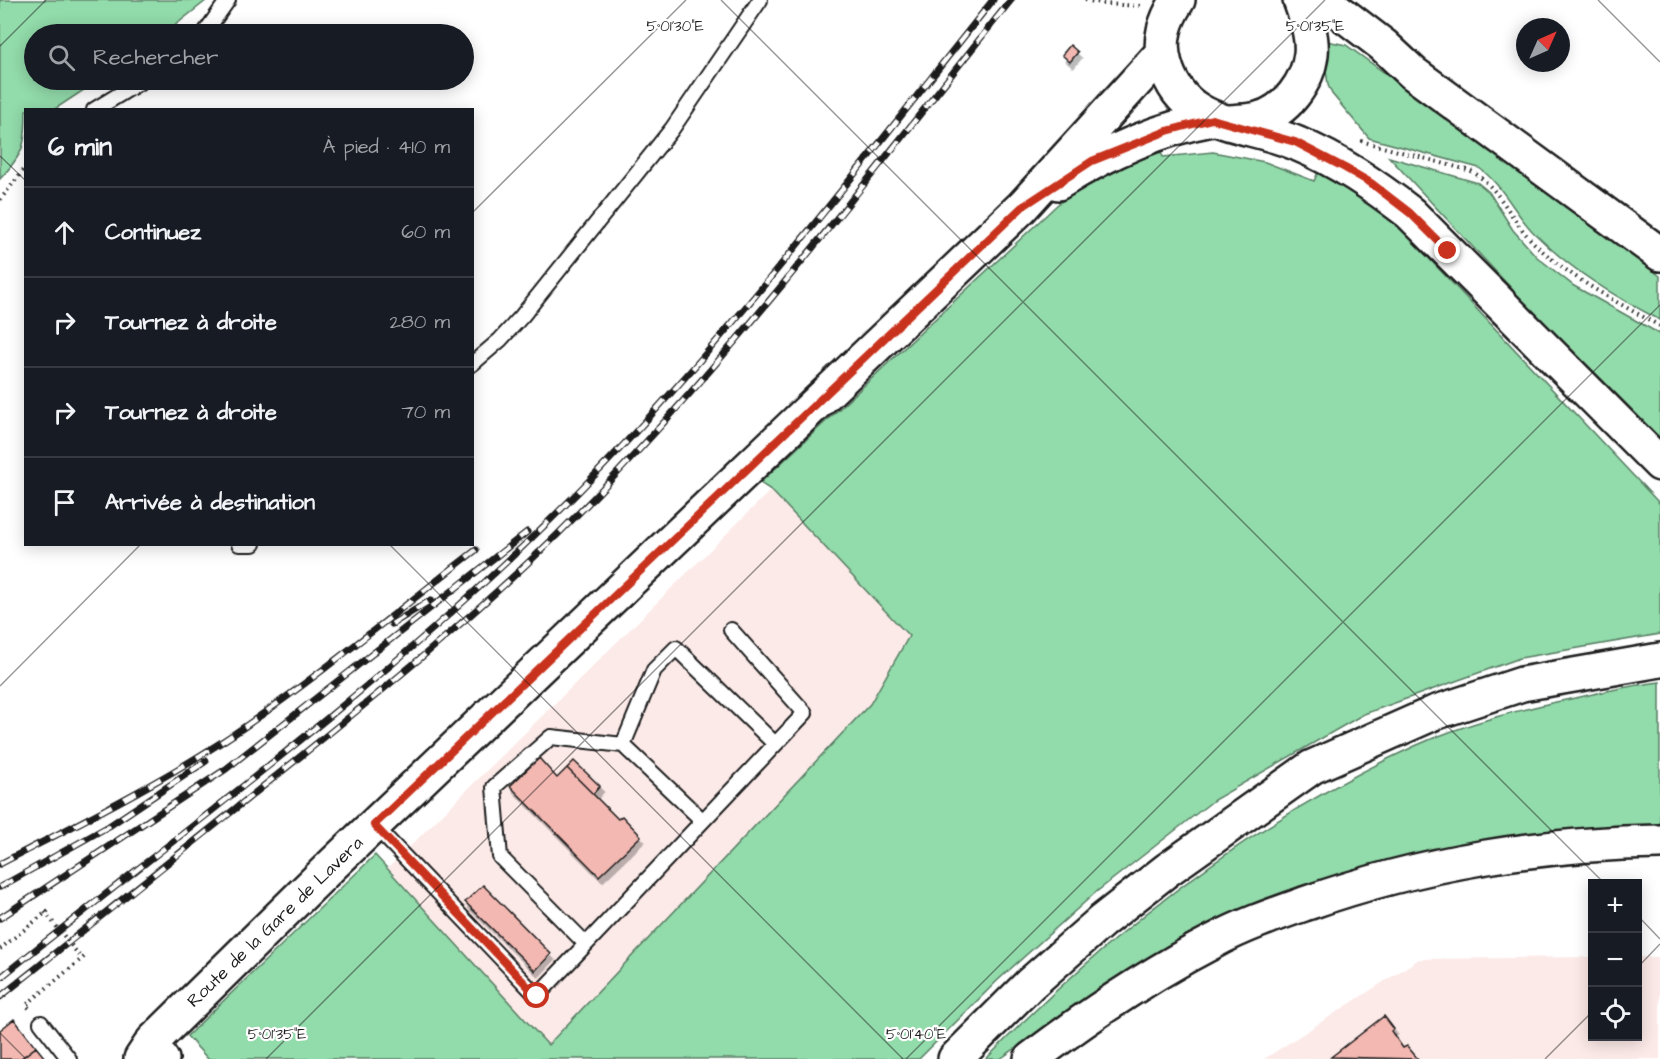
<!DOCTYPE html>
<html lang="fr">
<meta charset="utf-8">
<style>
:root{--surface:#171b24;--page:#20242c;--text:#f1f3f6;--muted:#9ea1a6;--line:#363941}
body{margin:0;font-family:"Architects Daughter",sans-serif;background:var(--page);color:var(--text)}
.controls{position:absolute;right:18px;bottom:18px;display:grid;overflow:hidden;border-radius:0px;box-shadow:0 3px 15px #0003}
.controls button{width:54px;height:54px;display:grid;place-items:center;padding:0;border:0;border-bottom:2px solid var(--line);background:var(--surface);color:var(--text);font:30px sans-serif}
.compass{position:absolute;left:1516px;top:18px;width:54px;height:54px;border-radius:50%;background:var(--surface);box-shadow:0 3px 15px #0003;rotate:45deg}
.stop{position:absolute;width:18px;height:18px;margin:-14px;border:4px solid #c8321e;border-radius:50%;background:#fff}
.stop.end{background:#c8321e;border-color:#fff;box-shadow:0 2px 6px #0008}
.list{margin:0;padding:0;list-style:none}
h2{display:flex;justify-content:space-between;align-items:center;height:78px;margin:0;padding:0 24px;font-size:26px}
h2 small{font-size:20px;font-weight:400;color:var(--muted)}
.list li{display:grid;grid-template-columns:39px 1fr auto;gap:18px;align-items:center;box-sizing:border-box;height:90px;padding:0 24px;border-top:2px solid var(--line)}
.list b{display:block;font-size:22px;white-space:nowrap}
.list em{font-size:20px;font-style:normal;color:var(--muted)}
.icon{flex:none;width:33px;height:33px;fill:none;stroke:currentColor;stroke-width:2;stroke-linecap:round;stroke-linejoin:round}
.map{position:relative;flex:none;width:1660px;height:1059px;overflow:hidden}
.search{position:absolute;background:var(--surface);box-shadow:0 3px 15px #0003;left:24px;top:24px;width:450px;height:66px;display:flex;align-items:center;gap:15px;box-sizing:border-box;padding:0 21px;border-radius:33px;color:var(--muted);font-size:22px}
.panel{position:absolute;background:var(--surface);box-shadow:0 3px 15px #0003;left:24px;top:108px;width:450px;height:438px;border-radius:0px}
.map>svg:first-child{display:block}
.built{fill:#fceae8}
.green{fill:#92dbaa;stroke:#577c63;stroke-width:1.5}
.building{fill:#f4b8b2;stroke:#1c1c1c;stroke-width:1.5;filter:url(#shadow)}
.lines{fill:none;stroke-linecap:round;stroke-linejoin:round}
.lane-casing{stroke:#1c1c1c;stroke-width:18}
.street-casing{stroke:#1c1c1c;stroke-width:32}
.secondary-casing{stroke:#1c1c1c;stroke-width:38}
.path{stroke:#1c1c1c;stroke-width:4;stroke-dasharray:1.5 4.5;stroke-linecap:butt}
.lane{stroke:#fff;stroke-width:14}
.street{stroke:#fff;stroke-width:27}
.secondary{stroke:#fff;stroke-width:33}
.rail-casing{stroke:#1c1c1c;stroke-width:7}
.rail{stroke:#fff;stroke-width:4.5;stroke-dasharray:14;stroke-linecap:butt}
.path-bridge{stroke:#1c1c1c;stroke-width:4;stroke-dasharray:1.5 4.5;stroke-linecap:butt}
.route{stroke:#c8321e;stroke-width:8}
.ticks{fill:none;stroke:#1c1c1c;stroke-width:1.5;stroke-opacity:0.45}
.labels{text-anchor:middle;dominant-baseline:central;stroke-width:4.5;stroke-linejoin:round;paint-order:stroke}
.street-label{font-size:18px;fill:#1c1c1c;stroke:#fff}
.ticks-label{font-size:15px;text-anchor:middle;fill:#1c1c1c;stroke:#fff;stroke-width:4.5;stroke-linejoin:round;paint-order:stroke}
</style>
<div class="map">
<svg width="1660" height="1059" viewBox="0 0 1660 1059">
<defs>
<filter id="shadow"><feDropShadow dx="3.5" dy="6" stdDeviation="0" flood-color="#0004"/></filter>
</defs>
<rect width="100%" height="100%" fill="#fff"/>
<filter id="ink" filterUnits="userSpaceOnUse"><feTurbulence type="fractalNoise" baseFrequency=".0167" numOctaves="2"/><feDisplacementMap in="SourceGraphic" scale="12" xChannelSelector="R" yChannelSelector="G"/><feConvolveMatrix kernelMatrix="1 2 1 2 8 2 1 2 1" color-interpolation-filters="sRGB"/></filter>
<g filter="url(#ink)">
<path class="built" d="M771,490L909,636L870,704L548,1045L388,868Z
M1592,957V1036H1638V957H1660V1059H1264L1419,959Z"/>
<path class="green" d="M0,0H207L164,34H34V80H99L55,109L26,110C26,145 24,153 0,179Z
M1327,41L1346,45L1562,201L1660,276V320C1614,296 1572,271 1535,234C1515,214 1502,184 1479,168L1369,138L1332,94L1328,85L1323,47Z
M1159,148L1163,157L1213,152L1265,162L1314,181L1319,170L1355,189L1392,219L1660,504V634L1520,658L1364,714L1214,800L1095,893L997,981L919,1059H208L187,1036L375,855L548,1045L870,704L909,636L771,490L760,483L1059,203L1116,167Z
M1389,157L1478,183L1489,192L1513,230L1537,257L1574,286L1660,334V448Z
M1660,682V829L1527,834L1398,858L1279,898L1078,1005L1000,1059H986C1110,932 1253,821 1415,746C1463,724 1528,707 1580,697C1606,691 1633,685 1660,682Z"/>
<path class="building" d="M1070,45L1078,52L1070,62L1062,55Z
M539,758L557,778L567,768L618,819L622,816L641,836L599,876L510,786Z
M574,761L600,786L593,794L567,768Z
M483,885L551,954L535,971L465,902Z
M1384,1016L1394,1029L1391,1031L1403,1048L1407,1046L1418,1059L1331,1057Z
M14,1019L36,1047L20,1059H0V1030Z
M36,1047L45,1058L20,1059Z"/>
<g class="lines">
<g class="lane-casing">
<path id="lane" d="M204,34L228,0
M94,110L143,80
M472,364L500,340L522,316L672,129L760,0
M239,544H253
M623,745L702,820
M374,825L537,996L805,713L731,630
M585,943L500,857L494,787L551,737L623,745L654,670L676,648L775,744
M41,1023L69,1059"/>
</g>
<g class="street-casing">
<path id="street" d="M153,1041L165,1059"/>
</g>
<g class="secondary-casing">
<path id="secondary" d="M1178,0C1165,20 1158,40 1165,64C1183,129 1246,121 1298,144C1339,161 1375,186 1410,213L1660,464
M1324,0L1383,45L1413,73L1660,254
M1230,122C1239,121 1249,121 1258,119C1286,112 1308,82 1311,54C1313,37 1306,16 1300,0
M1058,183C1104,154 1158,129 1212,119
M141,1059L153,1041L330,867L1022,207L1162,53
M955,1059L1030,984L1102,921L1167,870L1312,767L1434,713L1522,684L1660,660
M1031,1059C1089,1015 1150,974 1214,941C1244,925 1276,914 1307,903C1424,862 1537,844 1660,842"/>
</g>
<path class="path" d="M1085,0L1104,4L1141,6
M1361,141L1471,171C1500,187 1511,221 1534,243C1571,279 1615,301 1660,326
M0,200L26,167
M0,949L49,910
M29,1008L26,1005L84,957"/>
<use href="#lane" class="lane"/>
<use href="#street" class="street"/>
<use href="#secondary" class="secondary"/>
<g class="rail-casing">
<path id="rail" d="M392,624L431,600
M0,864C79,823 160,783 234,734C318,677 396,612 476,550
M0,887L109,826L206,761
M0,918L226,769L527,532
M0,978C184,830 377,690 546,524C710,364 850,179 993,0
M0,997C97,920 194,842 291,764C382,691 473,617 557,535C723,370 865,182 1011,0"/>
</g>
<use href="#rail" class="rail"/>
<path class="path-bridge" d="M45,912L82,959"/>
</g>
</g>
<g class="lines" filter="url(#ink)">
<path class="route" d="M537,996L374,825L1022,207L1092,161L1167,131L1212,119L1295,142L1345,168L1371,183L1410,213L1448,251"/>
</g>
<path class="ticks" d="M721,0L1605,884M1598,0L1660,62M0,46L46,0M0,156L26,181M472,213L686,0M389,544L903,1059M0,686L141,544M1638,916L1660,939M1638,967L1660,944M0,1033L26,1059M266,1059L1325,0M906,1059L1660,305M1545,1059L1592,1012"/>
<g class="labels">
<g class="street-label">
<text transform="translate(275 922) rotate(-44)">Route de la Gare de Lavera</text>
</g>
</g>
<g class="ticks-label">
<text x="675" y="31">5°01'30"E</text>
<text x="1315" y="31">5°01'35"E</text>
<text x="277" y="1039">5°01'35"E</text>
<text x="916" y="1039">5°01'40"E</text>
</g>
</svg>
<div class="controls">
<button>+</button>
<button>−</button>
<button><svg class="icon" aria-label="locate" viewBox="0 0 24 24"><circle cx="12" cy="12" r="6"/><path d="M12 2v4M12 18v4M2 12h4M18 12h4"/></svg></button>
</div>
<svg class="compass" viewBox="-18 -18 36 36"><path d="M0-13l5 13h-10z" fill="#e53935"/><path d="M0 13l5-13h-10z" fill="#9ea1a6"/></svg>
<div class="stop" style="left:537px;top:996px"></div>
<div class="stop end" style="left:1448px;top:251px"></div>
<div class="search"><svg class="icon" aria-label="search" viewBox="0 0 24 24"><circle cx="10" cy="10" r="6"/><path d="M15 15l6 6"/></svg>Rechercher</div>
<section class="panel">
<h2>6 min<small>À pied · 410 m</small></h2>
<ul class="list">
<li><svg class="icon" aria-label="ahead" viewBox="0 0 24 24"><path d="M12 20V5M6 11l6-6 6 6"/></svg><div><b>Continuez</b></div><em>60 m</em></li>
<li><svg class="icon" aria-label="right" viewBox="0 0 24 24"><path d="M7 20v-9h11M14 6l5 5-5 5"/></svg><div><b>Tournez à droite</b></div><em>280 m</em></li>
<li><svg class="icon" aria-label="right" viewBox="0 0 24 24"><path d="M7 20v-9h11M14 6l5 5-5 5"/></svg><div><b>Tournez à droite</b></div><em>70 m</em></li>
<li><svg class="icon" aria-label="arrive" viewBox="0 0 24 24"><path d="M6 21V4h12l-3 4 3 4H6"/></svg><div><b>Arrivée à destination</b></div></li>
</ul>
</section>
</div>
